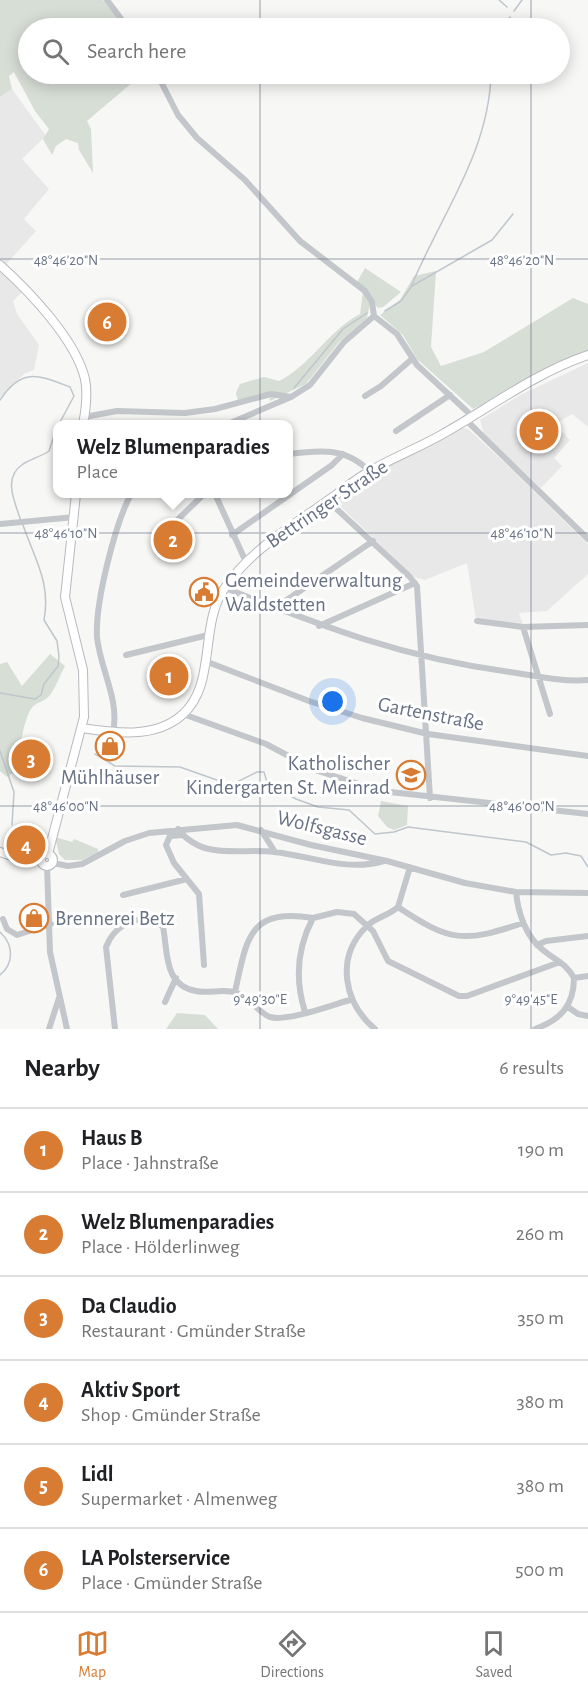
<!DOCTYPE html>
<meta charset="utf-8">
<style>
:root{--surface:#fff;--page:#f2f2f2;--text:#202124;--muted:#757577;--line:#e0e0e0;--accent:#d97c33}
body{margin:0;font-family:"Alegreya Sans",sans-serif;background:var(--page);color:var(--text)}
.you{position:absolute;left:333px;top:702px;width:21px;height:21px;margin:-15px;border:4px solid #fff;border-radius:50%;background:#1a73e8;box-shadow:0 0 0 9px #1a73e833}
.badge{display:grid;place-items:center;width:39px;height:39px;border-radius:50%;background:var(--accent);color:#fff;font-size:20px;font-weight:700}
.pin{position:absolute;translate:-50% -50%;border:3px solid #fff;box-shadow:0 2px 6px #0006}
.popup{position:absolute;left:53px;top:420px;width:240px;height:78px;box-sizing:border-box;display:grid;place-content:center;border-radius:12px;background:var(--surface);filter:drop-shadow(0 2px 4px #0005);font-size:20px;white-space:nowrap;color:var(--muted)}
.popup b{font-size:22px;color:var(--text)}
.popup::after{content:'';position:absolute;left:50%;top:100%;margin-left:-12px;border:12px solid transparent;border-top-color:var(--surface)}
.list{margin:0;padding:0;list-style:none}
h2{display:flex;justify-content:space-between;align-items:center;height:78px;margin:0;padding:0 24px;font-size:26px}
h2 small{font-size:20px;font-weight:400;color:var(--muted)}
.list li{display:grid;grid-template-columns:39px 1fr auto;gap:18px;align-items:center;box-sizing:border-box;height:84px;padding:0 24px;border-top:2px solid var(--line)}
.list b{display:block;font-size:22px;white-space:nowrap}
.list p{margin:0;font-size:20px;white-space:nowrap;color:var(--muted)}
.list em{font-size:20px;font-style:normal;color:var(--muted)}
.icon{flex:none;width:33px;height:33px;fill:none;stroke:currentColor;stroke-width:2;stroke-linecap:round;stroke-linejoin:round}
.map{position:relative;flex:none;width:588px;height:1029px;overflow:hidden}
.search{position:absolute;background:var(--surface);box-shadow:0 3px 15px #0003;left:18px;right:18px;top:18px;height:66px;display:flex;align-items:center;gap:15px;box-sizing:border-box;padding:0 21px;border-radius:33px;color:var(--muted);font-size:22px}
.sheet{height:582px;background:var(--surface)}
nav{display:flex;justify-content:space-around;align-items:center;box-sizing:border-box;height:84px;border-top:2px solid var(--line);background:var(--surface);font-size:16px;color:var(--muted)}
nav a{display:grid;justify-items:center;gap:3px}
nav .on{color:var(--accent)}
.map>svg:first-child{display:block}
.built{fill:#e8e8e8}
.green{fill:#d7ded6}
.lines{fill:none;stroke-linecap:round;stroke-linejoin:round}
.stream{stroke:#bfc6cc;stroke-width:1.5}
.secondary-casing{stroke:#b6b9be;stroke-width:10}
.street{stroke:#c3c6ca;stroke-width:6}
.secondary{stroke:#fff;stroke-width:8}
.ticks{fill:none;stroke:#687284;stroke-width:1.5;stroke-opacity:0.45}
.labels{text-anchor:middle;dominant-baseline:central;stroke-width:6;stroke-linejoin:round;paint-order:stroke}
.street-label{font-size:21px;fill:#687284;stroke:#fff}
.poi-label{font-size:21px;fill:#687284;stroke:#fff;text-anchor:start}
.ticks-label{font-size:15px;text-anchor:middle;fill:#687284;stroke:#fff;stroke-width:6;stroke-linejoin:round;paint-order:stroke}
</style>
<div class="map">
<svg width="588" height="1029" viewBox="0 0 588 1029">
<rect width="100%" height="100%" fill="#f7f7f5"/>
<path class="built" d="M12,89L46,136L22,159L49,189L24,219L36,231L1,270L22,292L13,301L17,314L39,345L34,370L24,374L0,397V97Z
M588,363V427L572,414L555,424L570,440L554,458L562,466L541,488L484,434L480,420L520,395Z
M461,427L468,429L504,462L588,544V574L547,611L519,613L523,625L476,620L467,563L425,580L414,577L335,501L370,473Z"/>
<path class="green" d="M0,0H103L127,28H28V74H151L140,76L87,121L91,129L93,173L79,150L78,143L66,139L56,146L52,155L43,139L49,129L35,111L14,72L9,76L12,89L0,97Z
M365,268L401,292L383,307L378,308L357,282Z
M436,271L431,347L441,366L484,352L573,298L588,304V353L473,409L417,359L403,335L380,315L400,300L414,276Z
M363,291L370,304L367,318L340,341L306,384L270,401L269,393L238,402L236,393L240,384L264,377L279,381C312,364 328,331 360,314Z
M50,654L65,666C60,675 56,687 50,695C45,702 35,702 31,709C24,719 19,751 18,764L25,772L19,777L12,773L7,777L0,771V664L7,662L22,686Z
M381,801L408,806L407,825L394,830L387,827L378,816Z
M55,837L72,842L74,839L98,849V852L82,860H65L59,854Z
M177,1013L205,1015L218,1029H166Z"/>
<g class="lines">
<path class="stream" d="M499,0L507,7
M514,11L522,0
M503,28L510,17
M412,286L492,240L513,214
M385,311L401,301L411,287C440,216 489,153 491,74
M294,388L343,329L367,313
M0,400C22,367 38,375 70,387L74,396L59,424
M21,521C15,502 2,478 23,464C31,459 40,457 49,451L57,427
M0,693L35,699L41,695L44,684L58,666L59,656L57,641L44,620C51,583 35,560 23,525
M0,751L14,792L12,825
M95,754L115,766L180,767L231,785L257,772H264L267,782L296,799L318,807L349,810L375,834L394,832L408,827L526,842L551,855L566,853L581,856L588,867
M0,932C14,945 14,963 0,975"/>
<g class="secondary-casing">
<path id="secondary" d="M0,265C29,291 76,340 85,379C88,394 86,409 83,424
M82,728C114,733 155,739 182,715C217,685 199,626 224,589C250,550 291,527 327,501C342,491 356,478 372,470C394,457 418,448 441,435C489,408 535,373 588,355
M0,852L17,858L41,860
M41 860a6 6 0 1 1 12 0a6 6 0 1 1-12 0Z
M48,854L84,717L83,670L65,597L76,494"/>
</g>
<path class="street" d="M107,0L128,28
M157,74L178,115L197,138L245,180L300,241L365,291L372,302L374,316
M374,316L397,334L417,365L472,416
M365,396L381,386L412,359
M84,417L117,411L185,413L215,409L271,394L291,397
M466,420L588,539
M228,424L291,397L310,385L344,342L374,316
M396,431L450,395
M288,454C319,450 346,447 369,471
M215,494L246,562
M328,501L409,576L417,586L430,798
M0,524L75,517
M168,529L204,494
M232,535L332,465L343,454
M225,588C324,627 404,658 510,672C536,676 562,682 588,680
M275,608L373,541
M477,621L523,627L588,625
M319,626L415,583
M523,627L550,714
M126,655L208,635
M205,661L309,701L362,718L428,734L588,756
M183,714L266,744L315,770L381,791L588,814
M113,732C120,700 100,669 97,637C95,603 115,524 131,494
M178,829C184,838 198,847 209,849C230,854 253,849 274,852C312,856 346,872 384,861
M261,830L275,852
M182,835L170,836L166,845L174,863L199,894L204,965
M53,863L68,866L82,864L125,841L149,833L237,825L311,845L387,861L465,883L516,892L588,893
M47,866L50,952L67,1029
M516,892C518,913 526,937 543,950C555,960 567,964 574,978C574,1006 560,1020 535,1029
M123,895L187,879
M398,907C450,942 464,943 523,923
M3,919L7,929L17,935L51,924
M537,945L546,941L588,936
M574,978L588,976
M235,992C247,937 249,908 313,918
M165,1002L176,978
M568,1007L578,1014L588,1016
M305,1012C295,980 297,948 313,918L337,912L354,914L373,931L388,961L459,996H467L560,962
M49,1029L59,998
M115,1029L106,947C114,926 131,919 152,918L163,927C168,951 163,985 196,991C209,994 224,988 237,993C250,997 257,1012 270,1017C287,1022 332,1005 350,1000
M375,1029C344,1003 335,958 366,927C374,918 388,916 398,907L410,867"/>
<use href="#secondary" class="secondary"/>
</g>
<path class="ticks" d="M260,0V28M531,0V28M260,74V1029M531,74V1029M0,259H588M0,533H588M0,806H588"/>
<defs>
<g id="civic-ring" transform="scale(1.5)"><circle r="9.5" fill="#fff" stroke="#d97c33" stroke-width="1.5"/><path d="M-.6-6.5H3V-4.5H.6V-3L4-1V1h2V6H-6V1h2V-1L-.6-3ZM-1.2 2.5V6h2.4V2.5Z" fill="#d97c33"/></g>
<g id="shop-ring" transform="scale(1.5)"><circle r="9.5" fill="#fff" stroke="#d97c33" stroke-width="1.5"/><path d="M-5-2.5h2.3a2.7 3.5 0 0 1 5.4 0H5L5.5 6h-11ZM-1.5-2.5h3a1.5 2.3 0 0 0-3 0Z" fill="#d97c33"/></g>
<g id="school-ring" transform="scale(1.5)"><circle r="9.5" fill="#fff" stroke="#d97c33" stroke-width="1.5"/><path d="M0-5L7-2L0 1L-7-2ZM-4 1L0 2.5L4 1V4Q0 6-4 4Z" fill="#d97c33"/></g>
</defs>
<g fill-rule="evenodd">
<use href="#civic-ring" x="204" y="592"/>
<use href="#shop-ring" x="110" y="746"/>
<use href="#school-ring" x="411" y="775"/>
<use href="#shop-ring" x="34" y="918"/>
</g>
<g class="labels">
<g class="street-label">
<text transform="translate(327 504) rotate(-34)">Bettringer Straße</text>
<text transform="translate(431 714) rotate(11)">Gartenstraße</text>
<text transform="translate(322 828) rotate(14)">Wolfsgasse</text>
</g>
<g class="poi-label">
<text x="225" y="580">Gemeindeverwaltung<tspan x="225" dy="24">Waldstetten</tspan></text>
<text x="390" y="763" text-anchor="end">Katholischer<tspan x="390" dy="24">Kindergarten St. Meinrad</tspan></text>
<text x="110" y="777" text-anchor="middle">Mühlhäuser</text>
<text x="55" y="918">Brennerei Betz</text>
</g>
</g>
<g class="ticks-label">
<text x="66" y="265">48°46'20"N</text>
<text x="522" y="265">48°46'20"N</text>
<text x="66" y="538">48°46'10"N</text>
<text x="522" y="538">48°46'10"N</text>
<text x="66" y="811">48°46'00"N</text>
<text x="522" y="811">48°46'00"N</text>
<text x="260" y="1004">9°49'30"E</text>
<text x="531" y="1004">9°49'45"E</text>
</g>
</svg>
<div class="you"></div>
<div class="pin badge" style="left:169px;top:676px">1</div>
<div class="pin badge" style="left:173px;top:540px">2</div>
<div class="popup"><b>Welz Blumenparadies</b>Place</div>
<div class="pin badge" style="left:31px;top:759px">3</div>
<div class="pin badge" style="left:26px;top:845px">4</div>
<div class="pin badge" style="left:539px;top:431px">5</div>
<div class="pin badge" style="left:107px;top:322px">6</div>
<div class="search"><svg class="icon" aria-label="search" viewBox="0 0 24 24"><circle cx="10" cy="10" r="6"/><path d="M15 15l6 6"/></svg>Search here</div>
</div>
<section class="sheet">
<h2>Nearby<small>6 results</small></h2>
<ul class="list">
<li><span class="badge">1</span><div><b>Haus B</b><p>Place · Jahnstraße</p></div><em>190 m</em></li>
<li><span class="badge">2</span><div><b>Welz Blumenparadies</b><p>Place · Hölderlinweg</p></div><em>260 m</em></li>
<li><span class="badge">3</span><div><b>Da Claudio</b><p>Restaurant · Gmünder Straße</p></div><em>350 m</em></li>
<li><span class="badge">4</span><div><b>Aktiv Sport</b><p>Shop · Gmünder Straße</p></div><em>380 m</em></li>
<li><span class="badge">5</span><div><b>Lidl</b><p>Supermarket · Almenweg</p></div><em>380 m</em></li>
<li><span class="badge">6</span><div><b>LA Polsterservice</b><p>Place · Gmünder Straße</p></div><em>500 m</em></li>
</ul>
</section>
<nav>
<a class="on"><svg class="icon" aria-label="map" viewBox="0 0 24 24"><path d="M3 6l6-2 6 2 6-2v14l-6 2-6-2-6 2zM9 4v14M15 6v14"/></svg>Map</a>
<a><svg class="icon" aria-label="directions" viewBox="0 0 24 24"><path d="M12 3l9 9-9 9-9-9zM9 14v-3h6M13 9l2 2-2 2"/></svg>Directions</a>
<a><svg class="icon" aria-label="saved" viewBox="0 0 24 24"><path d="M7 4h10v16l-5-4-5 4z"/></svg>Saved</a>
</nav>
